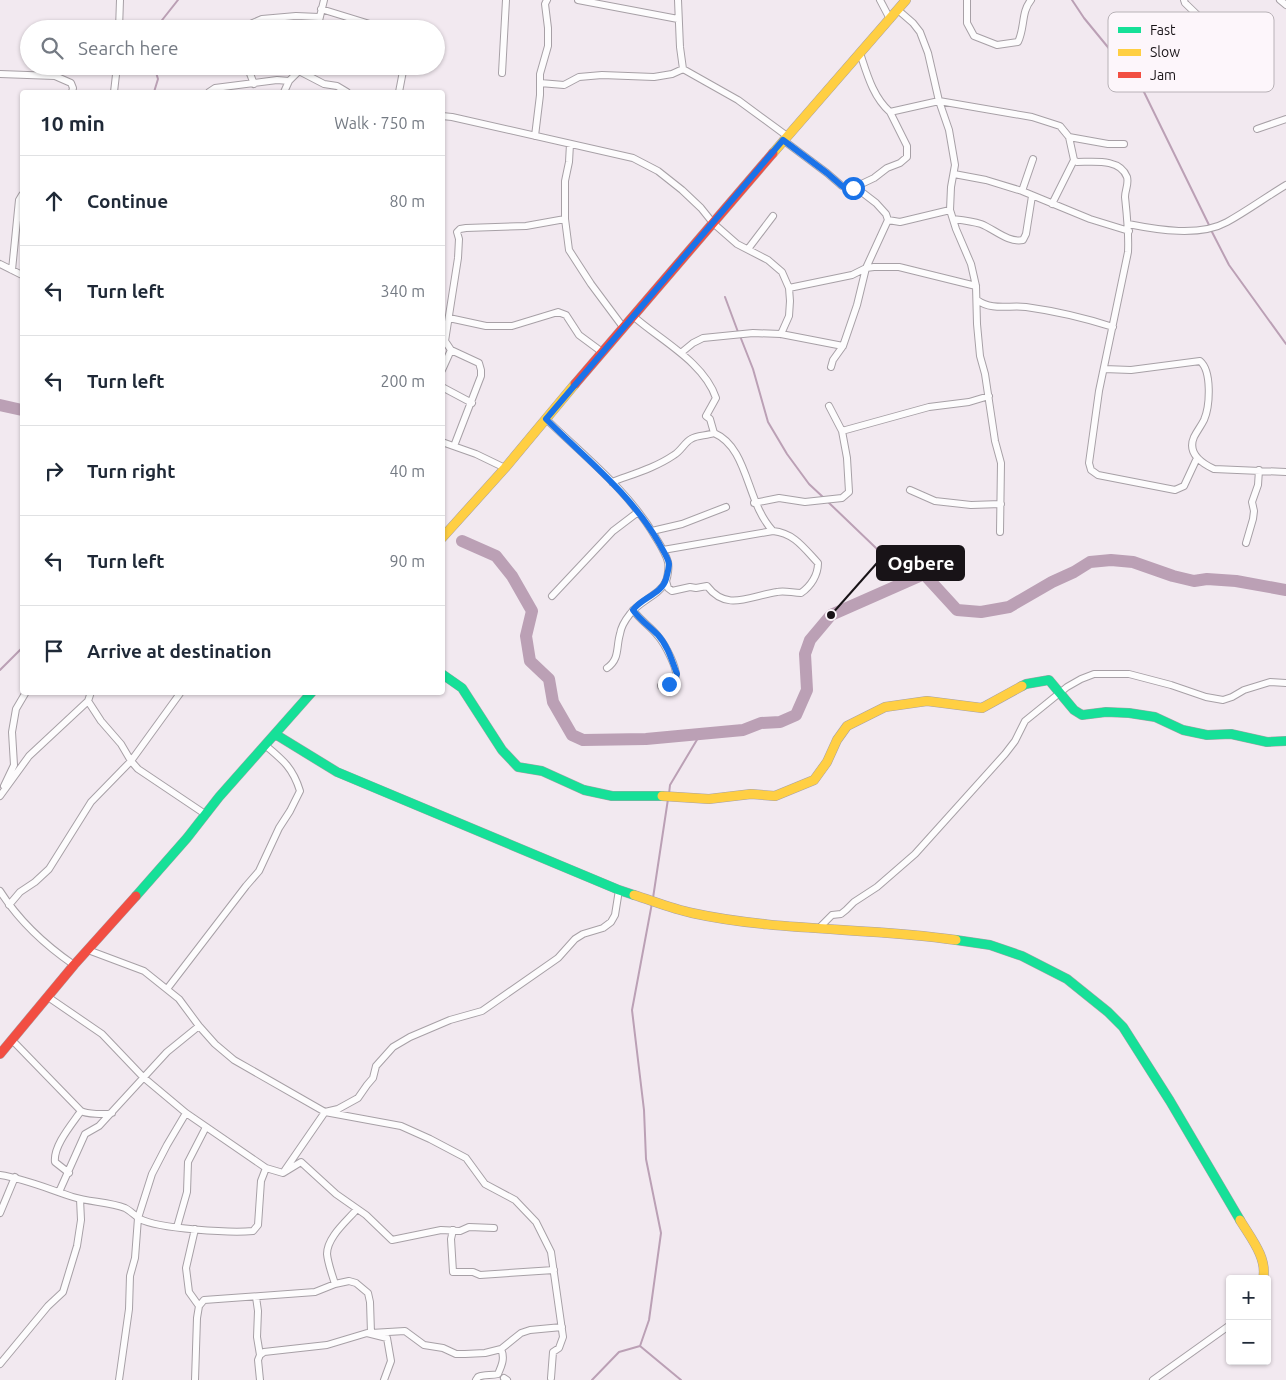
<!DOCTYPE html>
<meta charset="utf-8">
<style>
:root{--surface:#fff;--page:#f2f2f3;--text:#1f2937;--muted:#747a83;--line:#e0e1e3}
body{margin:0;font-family:Ubuntu,sans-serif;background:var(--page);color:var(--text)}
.controls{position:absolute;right:15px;bottom:15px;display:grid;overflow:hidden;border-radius:5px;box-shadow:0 1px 4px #0004}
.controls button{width:45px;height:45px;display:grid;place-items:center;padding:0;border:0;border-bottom:1px solid var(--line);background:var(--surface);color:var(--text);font:25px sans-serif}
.stop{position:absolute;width:15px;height:15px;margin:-11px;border:4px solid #1a73e8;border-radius:50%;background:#fff}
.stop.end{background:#1a73e8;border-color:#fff;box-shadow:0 1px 5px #0008}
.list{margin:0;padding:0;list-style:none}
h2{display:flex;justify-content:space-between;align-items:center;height:65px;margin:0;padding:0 20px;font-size:21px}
h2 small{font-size:16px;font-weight:400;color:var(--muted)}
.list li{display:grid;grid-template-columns:32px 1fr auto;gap:15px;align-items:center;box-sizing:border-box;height:90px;padding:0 20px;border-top:1px solid var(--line)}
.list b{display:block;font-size:19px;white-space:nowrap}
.list em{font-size:16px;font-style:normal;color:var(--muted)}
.icon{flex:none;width:28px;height:28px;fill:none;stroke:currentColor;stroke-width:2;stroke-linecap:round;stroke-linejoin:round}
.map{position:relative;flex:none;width:1286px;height:1380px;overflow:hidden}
.search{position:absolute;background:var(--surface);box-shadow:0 1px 4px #0004;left:20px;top:20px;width:425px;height:55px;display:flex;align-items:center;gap:12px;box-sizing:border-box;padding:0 18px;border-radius:28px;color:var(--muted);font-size:19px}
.panel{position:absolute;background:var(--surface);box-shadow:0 1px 4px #0004;left:20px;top:90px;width:425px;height:605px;border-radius:5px}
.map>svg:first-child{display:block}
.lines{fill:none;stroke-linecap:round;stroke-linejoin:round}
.stream{stroke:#bba0b5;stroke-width:2}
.river{stroke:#bba0b5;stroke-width:12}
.street-casing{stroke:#a7a0a6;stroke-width:8}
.fast-casing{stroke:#a7a0a6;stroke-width:10}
.slow-casing{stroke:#a7a0a6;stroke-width:10}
.jam-casing{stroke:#a7a0a6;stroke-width:10}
.street{stroke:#fdfcfd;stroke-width:6}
.fast{stroke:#16e098;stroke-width:9}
.slow{stroke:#ffcf43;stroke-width:9}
.jam{stroke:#f24e42;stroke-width:9}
.route{stroke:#1a73e8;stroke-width:6}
.key{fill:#fdf6fb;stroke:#b8b2b7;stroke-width:1}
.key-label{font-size:14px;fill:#181317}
.leader{fill:none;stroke:#181317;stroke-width:2}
.callout-dot{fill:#181317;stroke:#fdf6fb;stroke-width:2}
.callout{fill:#181317;stroke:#181317;stroke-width:2}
.callout-label{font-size:19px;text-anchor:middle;font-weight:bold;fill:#fff}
</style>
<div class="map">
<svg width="1286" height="1380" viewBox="0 0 1286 1380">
<rect width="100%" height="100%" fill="#f2e9f0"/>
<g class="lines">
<path class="stream" d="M1072,0L1084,18L1143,90L1209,225
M155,29L178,0
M154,92L158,79L154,66
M1211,230L1229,265L1286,344
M725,297L738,332
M740,336L753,369L768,422L787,454L809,484L824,498
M827,501L876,548L905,581
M0,670L22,648
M669,794L670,785L701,733
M653,898L668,799
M640,1346L649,1320L661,1233L646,1159L644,1110L632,1010L652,903
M640,1346L681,1380
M592,1380L619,1352L640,1346"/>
<path class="river" d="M0,405L22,410
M462,541L496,556L512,576L532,611L526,636L530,661L549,679L553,702L572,735L583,740L646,739L743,730L761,723L780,722L796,715L807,690L805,654L810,640L831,615L924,574L957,610L981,612L1009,607L1052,582L1074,572L1090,562L1111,560L1133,562L1173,576L1194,581L1207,579L1236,581L1286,590"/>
<g class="street-casing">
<path id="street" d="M578,0L678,19
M678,0L680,47L683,69
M880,0L890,19
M967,0V23L974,36L997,45L1018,42C1025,28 1021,12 1031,0
M1184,0L1185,3L1217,34L1249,71V74
M1280,0L1286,5
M321,9L386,29
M898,10L913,23L920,32L928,53L939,101L949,130L955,165L951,187L950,210L956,229L971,264L976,286L977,324L980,356L985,374L995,441L1001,463L1000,532
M119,29L120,0
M239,29L262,19L296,16L319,17
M317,29L324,0
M860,53C867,74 873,97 890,112L939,101L1032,117L1060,126L1069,137L1074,160L1052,204
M247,66L254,84
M683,69L738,100L787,136
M502,73L506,0
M0,74L55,76L71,83L73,88L72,92
M540,83L564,85L579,77L602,75L654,77L672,74L683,69
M114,92L117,66
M209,92L215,88L277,80L289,81
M284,92L289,81L299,71L324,84L337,86L347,92
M399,92L404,66
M442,116L452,117L633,158L658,171L682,190L701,208L713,223L737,244L768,260L782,272L789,288L790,301L789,316L781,334
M1257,129L1286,119
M535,136L540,95V74L548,46V28L545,4L547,0
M1069,137L1108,144H1124
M783,140L827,173L842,186L853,188L863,193L876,203L886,214L888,220L866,268L857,305L843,346L833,360L831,367
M570,144L569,162L565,181V219L569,250L591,284L623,327
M1074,160L1077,162C1093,162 1120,158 1127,177C1129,184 1125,190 1125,197C1127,216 1129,233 1128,252L1099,391L1089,463L1091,470L1098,475L1175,490L1184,486L1197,458
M954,174L986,180L1022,191L1090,219L1129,231
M853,188L874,178L887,168L900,163L907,157V146L890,112
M1022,191L1033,159
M953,219C962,220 972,221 981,224C994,229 1008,243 1023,240L1026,234L1032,196
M888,220L900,222L950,210
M1128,224C1158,230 1200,237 1227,222C1247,211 1266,197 1286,185
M748,249L773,216
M0,264L22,275
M12,270L19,200L22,195
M789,288L852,275L866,268L874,267H899L976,286
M977,300C992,311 1009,305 1026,307C1055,311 1085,318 1113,327
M633,316C660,340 704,362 716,398L706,416L710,419L714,433
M449,318L486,326H512L558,312L566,315L579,335L602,352
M682,352L693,343L703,338L753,333L781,334L843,346
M1104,369L1131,370L1200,361C1212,371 1210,406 1204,420C1201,426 1197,431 1194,437C1187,453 1201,463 1214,469L1286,472
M442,370L451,350
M442,387L472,403
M546,419C584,456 629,491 656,538C661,546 666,554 668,562C669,566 668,576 666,581C660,595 639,601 630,614C626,619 621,627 620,634C616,647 620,659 607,668
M842,431L929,407L969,402L989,396
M442,442L476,454L505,468
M454,446L481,376V370L479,363L451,350L445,341L458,258L459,239L457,232L460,229L466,228L526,226L565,219
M612,482C633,474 655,468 674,455C681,451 685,442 691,439C697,435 706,436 714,433C749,448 746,503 773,531
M910,490L935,501L971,505L1001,504
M754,503L779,498L805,502L842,498L849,492L847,458L842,431L829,406
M652,531L682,524L726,507
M1246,543L1253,519L1254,511L1252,502L1258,485L1259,470
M663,550L773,531C794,533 804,548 818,563C818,575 811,586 801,593C793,593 784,590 777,592C749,596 727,612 707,586L696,588L690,587L672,591L668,588L666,581
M552,596L613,531L638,512
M633,610C640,620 650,626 658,636C664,643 680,671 675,679C672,685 666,685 661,686
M91,692L88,701L101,721L121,744L131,761L138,769L205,814
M4,786L14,765L12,732L16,709L26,692
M0,796L29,756L88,701
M0,891C19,921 45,945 74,965
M9,905L20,892L35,882L49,869L91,802L131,761L181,692
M820,927L832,915L841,914L846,910L854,902L877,887L915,854L1005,754L1015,741L1025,721L1067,687L1081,679L1094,674H1129L1171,685L1206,697L1223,700L1232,697L1244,690L1270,682L1286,683
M88,950L144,971L179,999L199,1026L215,1044L234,1060L325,1112L401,1126L430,1139L466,1158L485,1184L515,1200L536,1222L551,1252L563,1337L559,1348L553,1352L551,1378
M167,989L246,886L259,871L279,828L290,811L300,791C293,768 283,760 265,745
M48,997L102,1034L143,1077L186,1113L266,1168L283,1173L301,1162L336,1194L366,1215L392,1240L441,1230L460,1231L469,1227L494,1228
M12,1040L81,1111C86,1114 106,1115 112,1113
M285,1170L325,1112L338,1109L358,1098L367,1085L373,1078L376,1066L393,1047L410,1037L450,1020L482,1011L558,958L575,939L583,934L603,928L611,922L615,915L619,890
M69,1173L55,1162C53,1146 72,1124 81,1111
M0,1175C26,1179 48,1189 73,1197C89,1202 110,1202 125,1208C131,1211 135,1216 140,1219C159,1229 231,1233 253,1231L258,1225L261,1181L266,1168
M59,1192L85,1134L99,1126L167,1052L199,1026
M0,1213L15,1177
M177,1227L187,1192L188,1162L206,1127
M195,1229L186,1268L189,1292L199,1306
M453,1230L451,1239L453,1272H473L480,1275L554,1270
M335,1284C332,1274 328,1264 327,1254C327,1237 347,1221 357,1209
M256,1297L258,1311L257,1337L260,1355L258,1360L260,1380
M260,1355L264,1352L327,1345L367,1333L387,1338L391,1361L384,1380
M0,1364L48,1306L63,1292L77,1246L81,1220L80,1199
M504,1378L507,1380
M119,1380L129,1309L130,1276L135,1258L138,1218L152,1174L167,1145L186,1113
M195,1380L197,1318L199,1306L204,1300L315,1292L335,1284L349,1281L356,1283L368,1293L370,1302L371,1333L405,1331L424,1345L443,1348L456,1354H465L485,1353L501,1349L521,1333L530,1330L562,1327
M476,1380L478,1377C485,1374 491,1376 498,1374C502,1365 505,1358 501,1349
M1153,1380L1230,1325"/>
</g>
<g class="fast-casing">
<path id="fast" d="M442,674L462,688L502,750L518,767L542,771L584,790L612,796H662
M1022,686L1026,684L1049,680L1074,710L1082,715L1106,712L1129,713L1155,717L1183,730L1207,735L1231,734L1267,742L1286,741
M275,734L337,772L619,890L634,895
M136,896L187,838L219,797L312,692
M956,940L990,945L1022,956L1067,979L1108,1012L1123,1027L1170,1101L1240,1220"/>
</g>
<g class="slow-casing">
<path id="slow" d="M773,153L906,0
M442,538L505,468L575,384
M662,796L709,799L751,794L775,796L814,780L827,762L837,740L847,726L885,707L927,701L982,708L1022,686
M634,895C653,901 673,909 692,913C779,932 869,927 956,940
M1240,1220C1250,1237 1268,1258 1263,1279"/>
</g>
<g class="jam-casing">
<path id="jam" d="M575,384L773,153
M0,1054L74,965L136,896"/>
</g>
<use href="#street" class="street"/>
<use href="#fast" class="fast"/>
<use href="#slow" class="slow"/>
<use href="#jam" class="jam"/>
</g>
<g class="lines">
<path class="route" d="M669,684L673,682L677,674C672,661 668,646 658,635C649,626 640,620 633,610C641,598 662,594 666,579C667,575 669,568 669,564C668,557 662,549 659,543C631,494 585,458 546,419L783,140L827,173L842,186L853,188"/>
</g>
<rect x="1108" y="12" width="166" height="80" rx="8" class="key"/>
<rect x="1118" y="27" width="23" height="6" fill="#16e098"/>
<rect x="1118" y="49" width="23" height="7" fill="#ffcf43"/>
<rect x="1118" y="72" width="23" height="6" fill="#f24e42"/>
<g class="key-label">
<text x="1150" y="35">Fast</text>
<text x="1150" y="57">Slow</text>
<text x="1150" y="80">Jam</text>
</g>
<path class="leader" d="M831 615L877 563"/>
<circle class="callout-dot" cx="831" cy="615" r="5"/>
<rect class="callout" x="877" y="546" width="87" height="34" rx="5"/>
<g class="callout-label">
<text x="921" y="570">Ogbere</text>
</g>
</svg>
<div class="controls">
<button>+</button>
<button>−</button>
</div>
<div class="stop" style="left:853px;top:188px"></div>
<div class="stop end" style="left:669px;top:684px"></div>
<div class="search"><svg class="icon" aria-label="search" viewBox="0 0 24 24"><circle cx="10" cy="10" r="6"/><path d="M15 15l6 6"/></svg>Search here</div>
<section class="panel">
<h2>10 min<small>Walk · 750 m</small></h2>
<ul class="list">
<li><svg class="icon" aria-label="ahead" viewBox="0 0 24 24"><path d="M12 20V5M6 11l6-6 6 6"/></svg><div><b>Continue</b></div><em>80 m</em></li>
<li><svg class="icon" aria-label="left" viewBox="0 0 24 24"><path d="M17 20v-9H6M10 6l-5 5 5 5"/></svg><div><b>Turn left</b></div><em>340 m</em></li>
<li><svg class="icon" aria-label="left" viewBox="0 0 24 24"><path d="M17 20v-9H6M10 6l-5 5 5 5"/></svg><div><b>Turn left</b></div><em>200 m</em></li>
<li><svg class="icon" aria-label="right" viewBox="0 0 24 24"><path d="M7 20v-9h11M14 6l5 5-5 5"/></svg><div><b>Turn right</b></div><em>40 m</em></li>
<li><svg class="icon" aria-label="left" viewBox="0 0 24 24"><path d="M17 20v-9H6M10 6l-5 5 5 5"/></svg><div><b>Turn left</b></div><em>90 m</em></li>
<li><svg class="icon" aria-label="arrive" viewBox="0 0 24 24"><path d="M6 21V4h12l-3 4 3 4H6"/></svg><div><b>Arrive at destination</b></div></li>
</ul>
</section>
</div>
